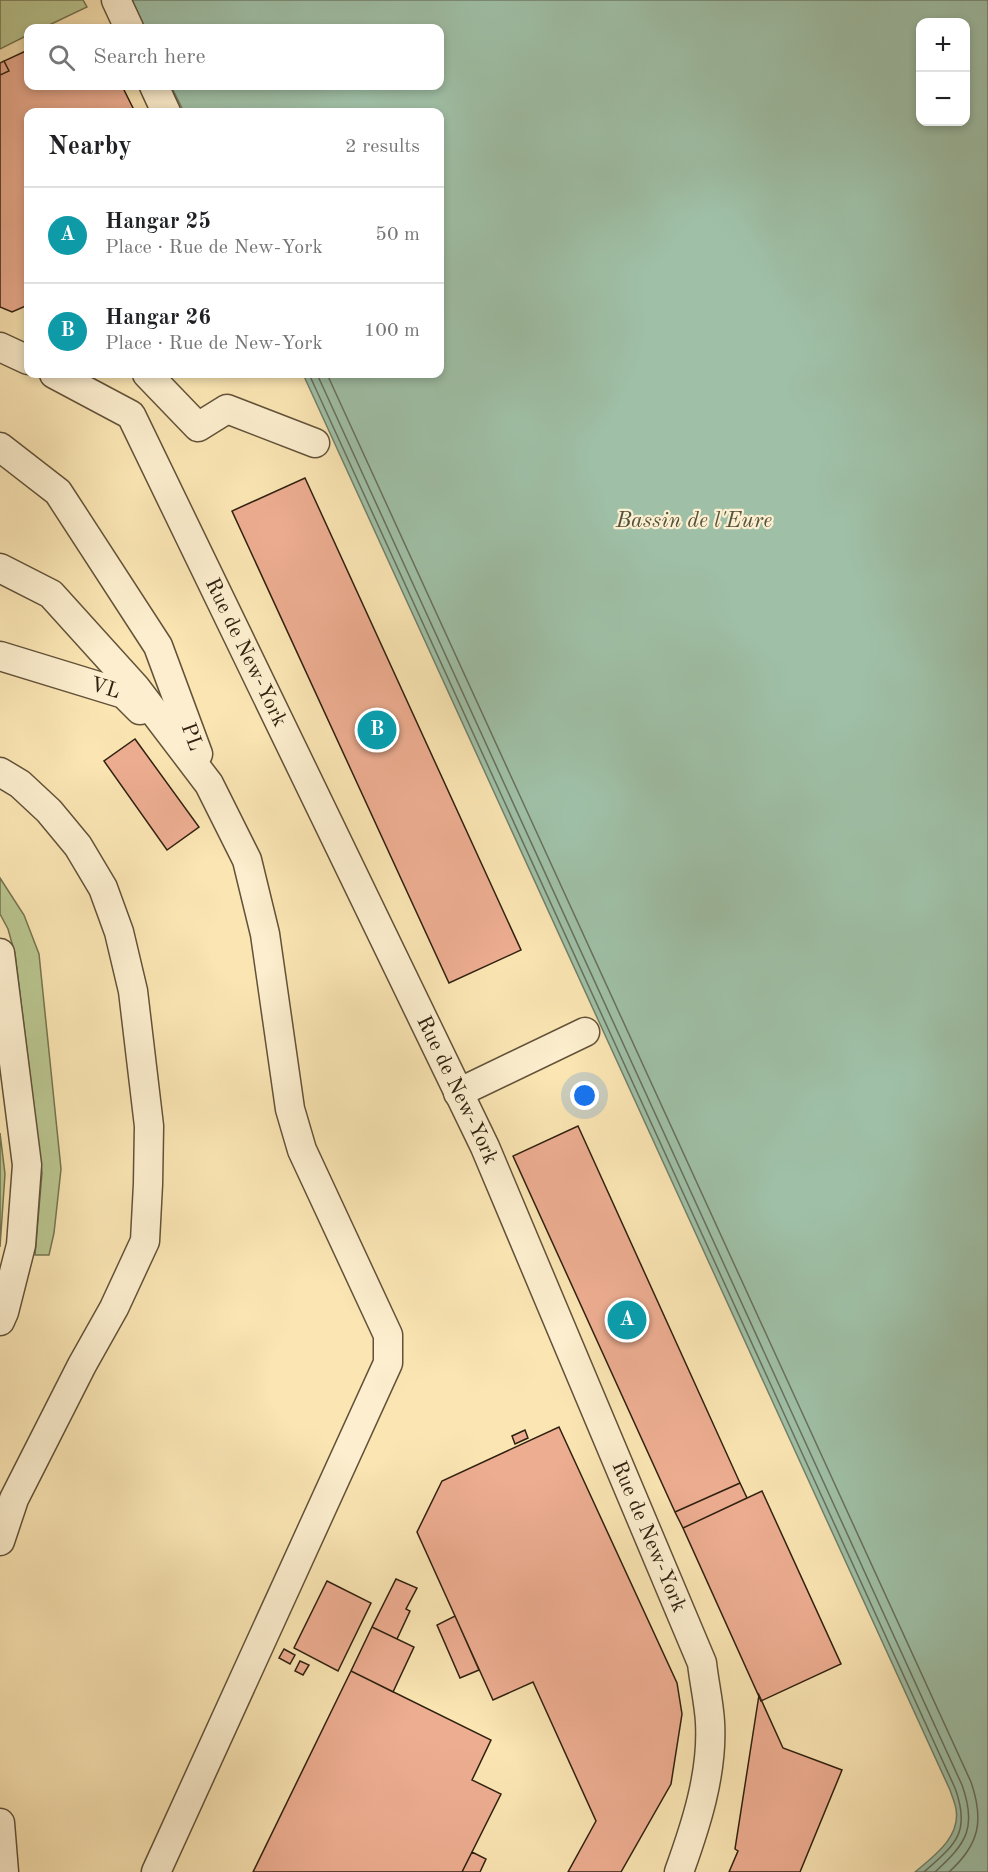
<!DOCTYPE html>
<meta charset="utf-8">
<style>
:root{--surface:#fff;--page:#f6f6f6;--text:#202124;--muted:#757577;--line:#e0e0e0;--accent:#1a73e8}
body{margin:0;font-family:"Old Standard TT",serif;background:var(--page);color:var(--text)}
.controls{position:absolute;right:18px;top:18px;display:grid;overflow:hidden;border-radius:12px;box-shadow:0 3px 9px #0003}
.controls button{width:54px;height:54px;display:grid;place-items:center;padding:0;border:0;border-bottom:2px solid var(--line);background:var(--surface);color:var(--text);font:30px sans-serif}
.you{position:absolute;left:585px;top:1096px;width:21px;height:21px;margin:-15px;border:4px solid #fff;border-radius:50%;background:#1a73e8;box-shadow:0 0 0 9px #1a73e833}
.badge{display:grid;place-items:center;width:39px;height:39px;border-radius:50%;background:var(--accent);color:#fff;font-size:20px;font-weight:700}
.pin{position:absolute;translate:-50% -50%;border:3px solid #fff;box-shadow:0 2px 6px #0006}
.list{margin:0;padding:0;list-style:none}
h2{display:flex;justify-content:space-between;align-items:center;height:78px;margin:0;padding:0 24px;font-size:26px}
h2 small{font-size:20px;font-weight:400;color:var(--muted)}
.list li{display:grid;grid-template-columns:39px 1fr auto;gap:18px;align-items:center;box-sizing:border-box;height:96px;padding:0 24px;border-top:2px solid var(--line)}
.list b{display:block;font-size:22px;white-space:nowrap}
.list p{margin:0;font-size:20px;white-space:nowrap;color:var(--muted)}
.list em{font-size:20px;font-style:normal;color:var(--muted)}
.icon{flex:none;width:33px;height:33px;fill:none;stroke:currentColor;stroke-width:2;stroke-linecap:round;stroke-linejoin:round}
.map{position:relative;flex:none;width:988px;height:1872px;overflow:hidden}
.search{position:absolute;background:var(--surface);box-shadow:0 3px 9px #0003;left:24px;top:24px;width:420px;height:66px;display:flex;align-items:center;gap:15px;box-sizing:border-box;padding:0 21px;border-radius:12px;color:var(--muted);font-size:22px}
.panel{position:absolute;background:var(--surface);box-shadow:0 3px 9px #0003;left:24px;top:108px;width:420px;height:270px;border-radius:12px}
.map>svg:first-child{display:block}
.green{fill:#bac690;stroke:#747450;stroke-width:1.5}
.water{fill:#9fc0a7;stroke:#72806b;stroke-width:1.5;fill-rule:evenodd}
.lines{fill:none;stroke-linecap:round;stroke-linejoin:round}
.shore{stroke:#67705c;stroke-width:1.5}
.building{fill:#edad91;stroke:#2f2110;stroke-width:1.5}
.minor-casing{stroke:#625239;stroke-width:31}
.minor{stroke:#fceece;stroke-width:28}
.labels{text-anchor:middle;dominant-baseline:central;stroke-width:4.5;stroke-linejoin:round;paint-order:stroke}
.street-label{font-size:21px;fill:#2f2110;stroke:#fceece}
.water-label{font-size:22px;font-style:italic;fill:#51513d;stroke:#fceece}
</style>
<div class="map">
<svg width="988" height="1872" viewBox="0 0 988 1872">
<rect width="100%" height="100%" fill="#fae5b3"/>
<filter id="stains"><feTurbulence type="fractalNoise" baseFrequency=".00333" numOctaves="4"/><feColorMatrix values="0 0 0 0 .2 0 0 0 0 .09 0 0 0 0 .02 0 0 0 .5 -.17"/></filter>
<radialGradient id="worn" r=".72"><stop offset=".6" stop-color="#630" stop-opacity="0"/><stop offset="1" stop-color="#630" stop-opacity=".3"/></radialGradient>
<path class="green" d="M0,0H83L87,7L43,28H28V35L0,49Z
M0,878L24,915L39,954L61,1169L54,1233L49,1255H35L42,1173L15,954L8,929L0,914Z
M0,1133L5,1174L0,1247Z"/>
<path class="water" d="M132,0H988V1872H915C934,1856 961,1837 956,1809C955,1803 952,1796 950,1790L303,374H440V112H184L171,86H440V28H145ZM920,22H966V122H920Z"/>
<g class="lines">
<path class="shore" d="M309,374L955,1788C971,1832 956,1844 924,1872
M317,374L962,1785C977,1827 967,1843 935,1872
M327,374L971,1782C984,1820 980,1844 949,1872"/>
</g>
<path class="building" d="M28,50V86H122L135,112H28V305L12,312L0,307V75L9,71L4,61Z
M4,61L9,71L0,75V63Z
M305,478L521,950L449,983L232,511Z
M135,739L199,827L167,850L104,761Z
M578,1126L740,1483L675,1512L513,1156Z
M559,1427L677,1683L682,1714L671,1784L621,1872H568L596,1821L533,1682L493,1700L417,1532L442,1481Z
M525,1430L528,1438L515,1444L512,1436Z
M740,1483L747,1498L683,1528L675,1512Z
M762,1491L841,1664L761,1701L683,1528Z
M396,1579L417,1588L406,1609L410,1611L397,1639L372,1627Z
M327,1581L371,1603L338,1671L294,1648Z
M455,1616L479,1670L460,1678L437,1625Z
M372,1627L414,1647L393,1692L351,1671Z
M284,1649L295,1655L290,1664L279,1658Z
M300,1661L309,1665L303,1675L295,1671Z
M351,1671L491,1740L472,1780L501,1794L462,1872H253Z
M759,1695L783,1748L842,1770L800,1872H729L738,1851L735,1849Z
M472,1852L486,1859L480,1872H462Z"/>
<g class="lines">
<g class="minor-casing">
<g id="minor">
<path d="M116,0L129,28"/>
<path d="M154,86L166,112"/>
<path d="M0,347L28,360"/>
<path id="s1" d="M54,374L131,415L485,1147L702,1663C704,1682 709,1703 710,1722C713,1773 696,1825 679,1872"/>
<path d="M147,374L198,427L227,409L315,443"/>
<path id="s2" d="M0,447L58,492L158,646L198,754"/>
<path d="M0,568L51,594L136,688L209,784L247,860L265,934L290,1109L302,1150L388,1335V1363L156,1872"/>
<path id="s3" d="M0,656L124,694L140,710"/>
<path d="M0,772L20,784L49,811L78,846L103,888L119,932L133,991L149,1126L148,1184L145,1241L114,1308L82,1365L14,1499L0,1541"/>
<path d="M0,953L27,1165L21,1245L4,1312L0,1321"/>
<path d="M458,1093L585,1032"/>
<path d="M0,1823L4,1872"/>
</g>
</g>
<use href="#minor" class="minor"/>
</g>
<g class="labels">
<g class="street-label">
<text stroke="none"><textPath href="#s1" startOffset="351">Rue de New-York</textPath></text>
<text stroke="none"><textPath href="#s3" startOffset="110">VL</textPath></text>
<text stroke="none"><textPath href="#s2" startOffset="354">PL</textPath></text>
<text stroke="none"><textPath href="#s1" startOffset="837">Rue de New-York</textPath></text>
<text stroke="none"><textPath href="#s1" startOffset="1323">Rue de New-York</textPath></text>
</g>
<g class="water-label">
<text x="694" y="521">Bassin de l'Eure</text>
</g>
</g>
<rect width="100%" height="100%" filter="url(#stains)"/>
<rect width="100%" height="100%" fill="url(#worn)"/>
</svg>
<div class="controls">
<button>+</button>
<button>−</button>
</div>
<div class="you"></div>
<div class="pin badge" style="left:627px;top:1320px;background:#0f9aa8">A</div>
<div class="pin badge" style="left:377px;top:730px;background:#0f9aa8">B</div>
<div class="search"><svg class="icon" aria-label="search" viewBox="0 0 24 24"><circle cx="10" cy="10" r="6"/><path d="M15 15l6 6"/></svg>Search here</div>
<section class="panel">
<h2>Nearby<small>2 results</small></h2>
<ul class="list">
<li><span class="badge" style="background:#0f9aa8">A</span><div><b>Hangar 25</b><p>Place · Rue de New-York</p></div><em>50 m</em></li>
<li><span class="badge" style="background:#0f9aa8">B</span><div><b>Hangar 26</b><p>Place · Rue de New-York</p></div><em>100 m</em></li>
</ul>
</section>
</div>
